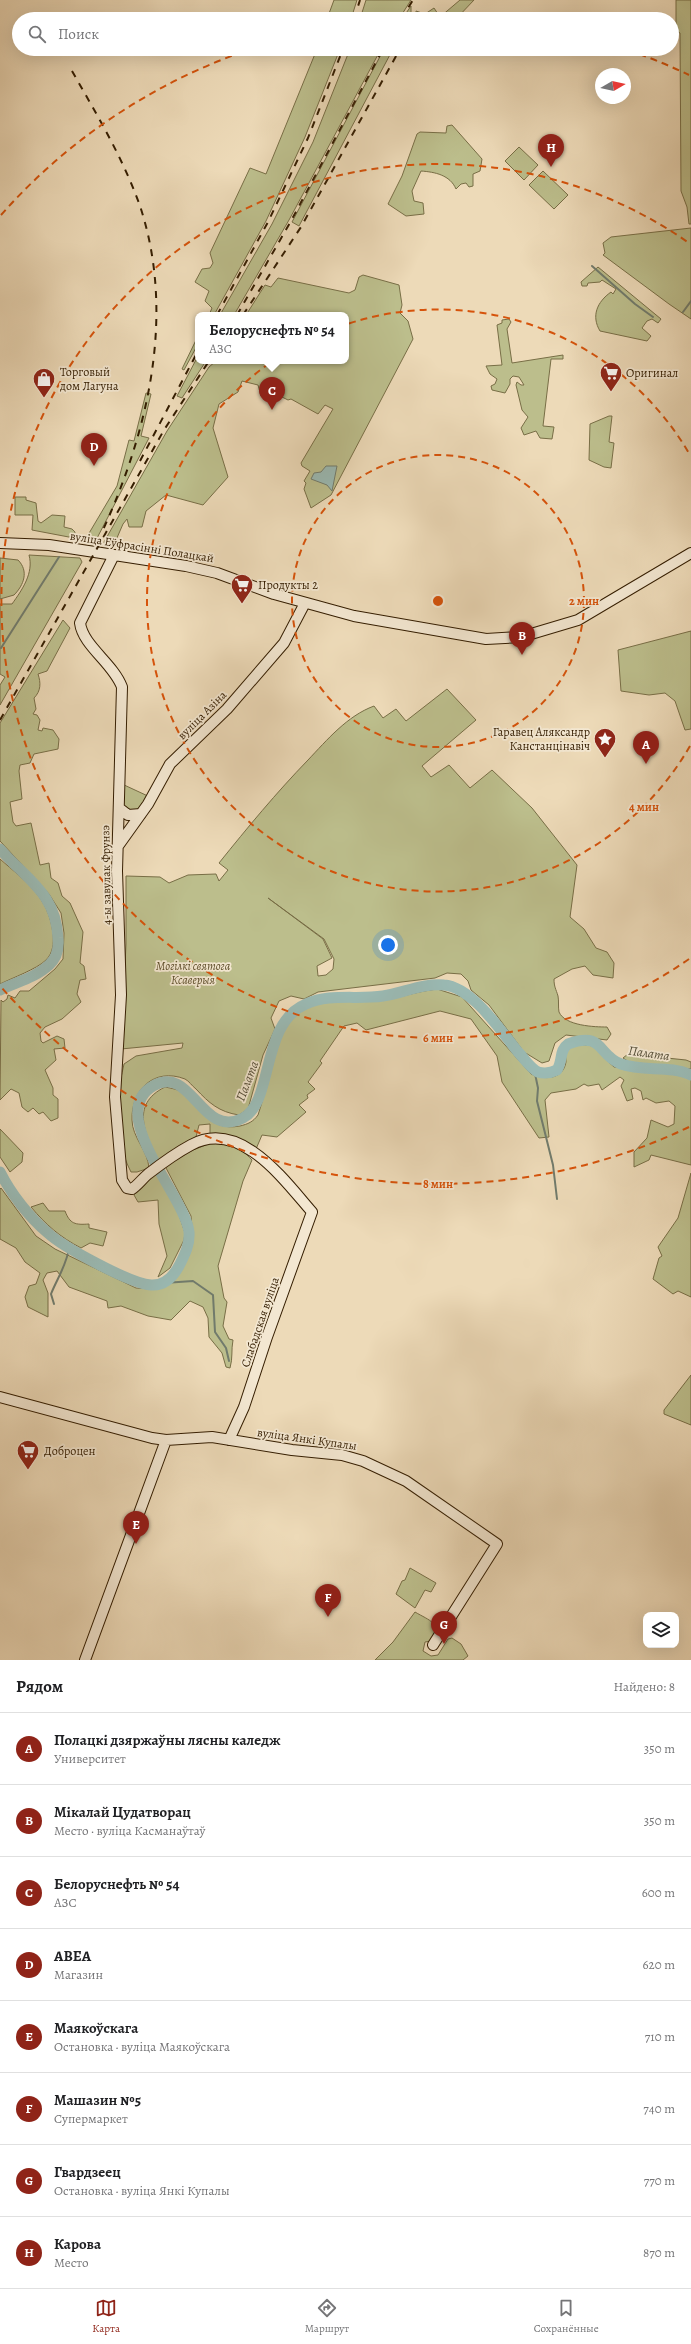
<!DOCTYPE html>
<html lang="ru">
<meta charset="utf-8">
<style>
:root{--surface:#fff;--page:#f6f6f6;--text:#202124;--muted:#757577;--line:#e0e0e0;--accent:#8f2418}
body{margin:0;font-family:Alegreya,serif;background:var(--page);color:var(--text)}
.controls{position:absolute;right:12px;bottom:12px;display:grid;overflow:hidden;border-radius:8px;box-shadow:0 4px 16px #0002}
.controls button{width:36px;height:36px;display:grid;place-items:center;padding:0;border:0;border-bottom:1px solid var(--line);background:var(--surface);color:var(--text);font:20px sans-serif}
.compass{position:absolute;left:595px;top:68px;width:36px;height:36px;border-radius:50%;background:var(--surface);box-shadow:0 4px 16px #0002;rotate:81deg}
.you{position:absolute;left:388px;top:945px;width:14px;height:14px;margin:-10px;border:3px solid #fff;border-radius:50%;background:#1a73e8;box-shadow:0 0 0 6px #1a73e833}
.badge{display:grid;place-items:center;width:26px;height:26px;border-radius:50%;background:var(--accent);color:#fff;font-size:13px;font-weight:700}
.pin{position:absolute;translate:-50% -33px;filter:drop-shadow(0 1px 2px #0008)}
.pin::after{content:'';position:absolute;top:21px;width:14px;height:12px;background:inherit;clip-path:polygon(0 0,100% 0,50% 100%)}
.popup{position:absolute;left:195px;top:312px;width:154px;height:52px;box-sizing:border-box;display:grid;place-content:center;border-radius:8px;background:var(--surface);filter:drop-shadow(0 1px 3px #0005);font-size:13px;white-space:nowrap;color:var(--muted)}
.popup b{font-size:15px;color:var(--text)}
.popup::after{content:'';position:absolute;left:50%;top:100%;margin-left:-8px;border:8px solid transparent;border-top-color:var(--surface)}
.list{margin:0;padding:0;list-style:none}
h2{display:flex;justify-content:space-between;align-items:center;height:52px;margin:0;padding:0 16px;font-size:17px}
h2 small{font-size:13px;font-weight:400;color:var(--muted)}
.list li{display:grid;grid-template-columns:26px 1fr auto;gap:12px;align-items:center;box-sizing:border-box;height:72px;padding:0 16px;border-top:1px solid var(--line)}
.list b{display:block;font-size:15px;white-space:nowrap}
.list p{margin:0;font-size:13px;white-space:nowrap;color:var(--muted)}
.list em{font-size:13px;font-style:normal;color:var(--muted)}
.icon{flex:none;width:22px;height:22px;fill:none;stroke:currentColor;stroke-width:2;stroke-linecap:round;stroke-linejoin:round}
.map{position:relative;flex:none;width:691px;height:1660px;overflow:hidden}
.search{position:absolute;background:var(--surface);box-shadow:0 4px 16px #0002;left:12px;right:12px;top:12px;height:44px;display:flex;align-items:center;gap:10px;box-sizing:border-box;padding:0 14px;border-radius:22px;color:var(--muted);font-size:15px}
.sheet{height:628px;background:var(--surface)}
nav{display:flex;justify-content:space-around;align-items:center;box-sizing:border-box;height:56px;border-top:1px solid var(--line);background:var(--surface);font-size:11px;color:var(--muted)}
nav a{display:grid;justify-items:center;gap:2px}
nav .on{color:var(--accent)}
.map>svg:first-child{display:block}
.green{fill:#bcbe8c;stroke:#786e46;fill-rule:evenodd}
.water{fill:#9abab4;stroke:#717b6c}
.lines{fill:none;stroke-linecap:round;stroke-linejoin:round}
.stream{stroke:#717b6c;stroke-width:2}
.river{stroke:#9abab4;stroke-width:11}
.secondary-casing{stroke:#341d00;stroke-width:12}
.secondary{stroke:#f3e7d1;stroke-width:10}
.rail{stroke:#341d00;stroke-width:2;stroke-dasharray:7 7;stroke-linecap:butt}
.ring{fill:none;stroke:#d6530b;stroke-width:2;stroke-dasharray:7 5}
.labels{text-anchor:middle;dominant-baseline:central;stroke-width:3.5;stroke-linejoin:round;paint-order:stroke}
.poi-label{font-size:12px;fill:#341d00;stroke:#f3e7d1;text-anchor:start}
.street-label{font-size:12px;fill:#341d00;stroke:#f3e7d1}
.park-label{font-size:12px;font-style:italic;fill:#5d4d2a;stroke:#f3e7d1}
.water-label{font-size:13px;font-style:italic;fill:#534c36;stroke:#f3e7d1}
.centre{fill:#d6530b;stroke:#f3e7d1;stroke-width:2}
.ring-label{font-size:12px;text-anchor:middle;font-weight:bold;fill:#d6530b;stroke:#f3e7d1;stroke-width:3.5;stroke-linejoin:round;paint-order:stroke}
</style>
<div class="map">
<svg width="691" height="1660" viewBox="0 0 691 1660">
<rect width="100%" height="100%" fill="#eddab8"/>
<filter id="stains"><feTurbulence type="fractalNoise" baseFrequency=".005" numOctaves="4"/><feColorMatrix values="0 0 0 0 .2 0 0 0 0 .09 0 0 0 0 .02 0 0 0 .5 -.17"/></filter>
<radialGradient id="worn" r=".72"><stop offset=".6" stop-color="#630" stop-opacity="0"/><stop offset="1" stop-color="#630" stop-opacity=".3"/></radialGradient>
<path class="green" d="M334,0H357L351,19H327Z
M366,0H411L399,19H360Z
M460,0H474L456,19H402L411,6V14L416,15V11L425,14L434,8L440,17Z
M676,0H691V224H689L687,207L681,191L680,33L676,31Z
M317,49H340L305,137L266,221L214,315H209L212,308L205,301L209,291L195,282L202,269L210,268L213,263L210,253L250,168L266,174Z
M350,49H381L289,220L234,315H220L272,224L313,142Z
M384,49H393L299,226L292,222Z
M452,125L482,159L480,171L473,174V186L469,187L466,183L461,184L456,189C450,175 435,172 421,171L412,191L414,201L423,203L424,214L406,216L388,204L402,176L417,134L420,132L446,133L447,126Z
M519,147L538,165L524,180L505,161Z
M543,171L568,195L554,209L529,185Z
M691,228V319L669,304L603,255L605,253L603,243L611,237Z
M598,267L661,319L658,323L652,319L647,321L642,328L651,336L647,341L600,331C591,316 597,302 611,292L613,294L616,289L602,280L600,282L588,283L587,286H582L581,282Z
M363,275L399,285L402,305L400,313L408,321L413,339L331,495L311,508L304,489L306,483L304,481L310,471L302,466L301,463L333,409L325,405L318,414L291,399L288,400L276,394L261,396L258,385L242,381L238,392L219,404L213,428L228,477L203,505L166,495L146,511L142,527H129L127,519L123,524L113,547L105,546L104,542L167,431L209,367L216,361H346V315H246L265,285L271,287L278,278L349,293L355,290L359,277Z
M509,319L511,322L507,329L512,363L563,355V359H551L543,426L554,427L552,439L540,438L536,431L524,435L521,428L528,417L522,410L516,385L517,382L521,385H524L519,377L513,376L510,379V384L505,393L492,390L491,386L495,384L497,379L490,374L486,366L502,365L497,325L502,323V320Z
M198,336V344L184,370L182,369Z
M198,356V361H206L182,398L177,396Z
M146,393L151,394L141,436L149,438L95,542L85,540L117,486L129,440L134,441Z
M609,416H612L609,442L614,443L611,468L604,467L589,460L590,424Z
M15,497H26V500L36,503L38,521L41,523L52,515L65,516L64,527L72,529L75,532L74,538L32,530L33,515H15Z
M29,555L80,558L82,562L0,705V685L5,677L0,674V604H12C22,590 34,573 29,555Z
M0,558L18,560C29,571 24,585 14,595L0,599Z
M63,620L70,628L47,671L38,674C41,683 41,691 34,698L36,709L33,714L37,715L40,720L38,730L42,731L43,728L53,730L59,739L58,749L34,754L30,763L20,765L19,771L22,799L10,802L13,822L16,826L31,823L40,865L49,863L51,878L58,883L62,896L70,903L83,932L80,963L84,966L86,979L80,980L77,994L81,1002L62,1019L45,1027L40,1033L41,1041L43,1043L57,1036L64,1039L65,1048L54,1049L56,1060L45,1070L53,1088V1095L58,1099V1118L51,1121L43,1112L39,1114L33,1108L28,1112L22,1107L19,1093L11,1089L0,1100L1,1000L3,1002L7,999L8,995L15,998L20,991H29L55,969L63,959L64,933L61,913L49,894L0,841V723Z
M691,631V729L685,730L675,701L665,693L649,695L621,691L618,650Z
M447,689L476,720L422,766L431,777L449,765L470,788L492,770L532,808L577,865L570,917L584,929L596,948L607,952L614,963L613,978L593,975L585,966L572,969L554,979C554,987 556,989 558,996C559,1001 558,1007 559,1012C565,1026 595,1027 607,1027L611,1034L607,1040L566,1035L555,1043L549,1061L542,1063L524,1052L489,1005L471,990L468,981L461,974L447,973L435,978L318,992L304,999L291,996L279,1001L271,1018L275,1029L263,1055L248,1109L239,1115C219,1112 209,1103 196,1089C192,1086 189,1081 185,1079C154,1067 131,1090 132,1120C132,1137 148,1151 149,1168L137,1172H131C120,1152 116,1121 117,1098C118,1087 122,1075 124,1064L136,1056L182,1048L183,1043L121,1049L126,944V876L160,877L169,883L188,875L216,874L219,881L228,870L219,863C248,827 276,793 308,760C327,740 347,716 374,706L383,718L396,709L406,721ZM268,898L324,939L334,959L333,969L326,975L318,976L317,966L332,958L323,939Z
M122,784L150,797L144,807L134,812L123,807Z
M0,859C26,882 49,897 53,934C54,943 53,953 46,960C37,969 12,978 0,984Z
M437,989L462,997L531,1074C544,1080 563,1080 566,1062C566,1059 565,1055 566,1053C569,1044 588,1043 594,1047C602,1052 606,1061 614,1067L680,1075L691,1079V1165L651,1155L649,1160L634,1167V1152L647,1138L651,1120L668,1127L674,1124L675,1106L669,1101L656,1103L646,1098L643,1100L641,1091L635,1088L631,1089L633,1099L627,1101L621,1086L624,1080L620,1077L602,1090L599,1084L588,1086L584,1084L576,1089L551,1093L545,1100L549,1137L539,1138L502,1082L497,1056L471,1019L440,1011L366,1030L357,1023L344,1026L320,1061L322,1063L308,1082L315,1089L307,1095L308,1098L299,1105L306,1112L277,1137L262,1135L256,1149L210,1135V1124L199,1125L196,1137L177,1147L159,1163C146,1135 129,1105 165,1087C170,1088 176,1089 180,1091C201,1105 208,1132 240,1126C248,1124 253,1122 258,1115C268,1087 271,1048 288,1023C310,991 351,1005 384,1000C402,997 419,991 437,989Z
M628,1054L686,1060L691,1062V1069L629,1062L623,1058Z
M0,1129L23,1153L22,1162L10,1172L0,1157Z
M211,1143C231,1144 238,1145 252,1160L243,1181L218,1266L224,1298L227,1302L223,1326L229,1339L233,1340C231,1350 233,1358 230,1368L226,1367L222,1353L209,1337L208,1318L203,1307L190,1301L171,1320L148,1316L121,1306L108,1308L107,1301L69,1287L57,1271L47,1273L43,1280L48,1293V1317L28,1307L25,1297L29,1286L36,1284L40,1273L25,1262L16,1248L0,1239V1189L1,1188L36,1236L55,1249L136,1288L152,1289L164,1287L174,1280L189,1252L193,1239L191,1216L165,1166L193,1150Z
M157,1173L176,1206L185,1233L184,1240L170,1268L158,1277L167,1256L159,1224L158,1200L138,1202L134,1195L150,1177Z
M691,1173V1297L678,1291L673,1294L653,1279L659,1258L662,1256L658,1247L678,1218Z
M43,1203L49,1211H65C70,1224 75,1225 89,1224V1228L107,1232L103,1246L90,1243L81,1248C60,1237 46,1225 31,1207Z
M691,1375V1425L664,1414V1410Z
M410,1568L436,1583L431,1592L425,1590L415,1608L396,1594L402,1581L405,1580Z
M415,1612C430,1621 441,1622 431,1641L425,1642L423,1651L431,1656L438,1655L448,1639L452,1638L461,1644L468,1656L463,1660H375L393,1642Z"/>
<path class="water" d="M326,466H337L332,491L327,485L311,479L314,473L321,472Z"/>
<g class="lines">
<path class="stream" d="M592,266L635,304L653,317
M683,312L691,301
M1,648L59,557
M534,1069L538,1088L537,1101L553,1165L557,1199
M164,1283L193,1281L213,1295L215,1332L226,1348L229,1361
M54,1304L51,1294C57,1279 67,1264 69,1248"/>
<path class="river" d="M0,849C26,879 56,893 58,938C59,948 57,958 49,965C35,978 16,982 0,990
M0,1172C11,1194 29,1217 48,1233C63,1247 131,1284 151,1285C165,1286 174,1276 180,1264C185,1254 190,1244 189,1232C185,1196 105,1114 153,1086C192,1063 201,1140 243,1118C274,1102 260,1023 306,1004C330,993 357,1000 383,996C403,993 423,983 444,985C472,987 501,1031 518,1052C524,1058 530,1068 538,1072C545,1074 551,1073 557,1070C563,1061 559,1050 568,1044C604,1031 597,1055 621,1064C643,1072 670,1065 691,1075"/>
<g class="secondary-casing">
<path id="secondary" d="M0,543L49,545L186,566L217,573L274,594L354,616L486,639L521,637L578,620L691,553
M114,555L80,623C83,646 113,663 122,687L117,871L121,995L115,1097L122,1180L127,1188L132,1189C138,1185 142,1179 148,1174C161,1164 176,1153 191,1145C240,1118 284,1180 312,1212L267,1337L244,1407L229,1440
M119,808L128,815L141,814
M118,846L148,804L170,764L227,709L284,643L305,603
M0,1397L152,1438L166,1440L212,1437L292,1450L342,1455L363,1461L406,1481L497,1544L433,1645
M85,1660L166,1440"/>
</g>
<use href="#secondary" class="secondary"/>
<path class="rail" d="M354,19L360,0
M401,19L413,0
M72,71C97,115 123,158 140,206C176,315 148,432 102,532
M217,315L268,222L308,138L343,49
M237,315L291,221L383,49
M243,315L301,227L400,49
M140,461L198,351
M0,720L164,430L209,361"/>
</g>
<g class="ring">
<circle cx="438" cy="601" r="146"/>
<path d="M690 746A291 291 0 1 1 690 455"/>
<path d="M689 959A437 437 0 1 1 689 243"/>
<path d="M689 1127A583 583 0 0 1 1 987M1 215A583 583 0 0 1 248 50M407 19A583 583 0 0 1 469 19M628 50A583 583 0 0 1 689 75"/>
</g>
<defs>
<g id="supermarket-pin" transform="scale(1.15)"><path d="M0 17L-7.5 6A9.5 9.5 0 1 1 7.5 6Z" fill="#8f2418" stroke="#f3e7d1"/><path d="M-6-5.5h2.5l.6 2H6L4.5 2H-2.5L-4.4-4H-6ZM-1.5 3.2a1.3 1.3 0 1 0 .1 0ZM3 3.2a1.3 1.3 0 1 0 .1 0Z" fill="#fff"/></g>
<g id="shop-pin" transform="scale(1.15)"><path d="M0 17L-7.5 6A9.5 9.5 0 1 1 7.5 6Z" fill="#8f2418" stroke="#f3e7d1"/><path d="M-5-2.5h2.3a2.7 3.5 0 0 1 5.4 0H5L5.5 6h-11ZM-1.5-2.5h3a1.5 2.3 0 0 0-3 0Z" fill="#fff"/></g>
<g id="sight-pin" transform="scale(1.15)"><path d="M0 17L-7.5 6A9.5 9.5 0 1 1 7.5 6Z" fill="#8f2418" stroke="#f3e7d1"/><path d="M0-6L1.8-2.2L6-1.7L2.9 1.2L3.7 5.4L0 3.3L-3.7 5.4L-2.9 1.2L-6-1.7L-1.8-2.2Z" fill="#fff"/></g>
</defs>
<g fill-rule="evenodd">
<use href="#supermarket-pin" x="611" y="373"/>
<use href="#shop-pin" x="44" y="379"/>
<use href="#supermarket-pin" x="242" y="585"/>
<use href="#sight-pin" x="605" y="739"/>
<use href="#supermarket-pin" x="28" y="1451"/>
</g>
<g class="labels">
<g class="poi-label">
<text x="60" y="372">Торговый<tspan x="60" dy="14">дом Лагуна</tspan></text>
<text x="626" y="373">Оригинал</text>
<text x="258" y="585">Продукты 2</text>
<text x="590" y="732" text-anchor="end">Гаравец Аляксандр<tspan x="590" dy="14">Канстанцінавіч</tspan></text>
<text x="44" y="1451">Доброцен</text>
</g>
<g class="street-label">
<text transform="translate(142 547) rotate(9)">вуліца Еўфрасінні Полацкай</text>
<text transform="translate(202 715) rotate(-45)">вуліца Азіна</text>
<text transform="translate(106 875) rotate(-91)">4-ы завулак Фрунзэ</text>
<text transform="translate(260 1322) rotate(-71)">Слабадская вуліца</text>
<text transform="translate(307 1439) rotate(8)">вуліца Янкі Купалы</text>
</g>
<g class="park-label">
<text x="193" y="966">Могілкі святога<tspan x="193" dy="14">Ксаверыя</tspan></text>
</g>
<g class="water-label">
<text transform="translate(649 1053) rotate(8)">Палата</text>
<text transform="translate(247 1081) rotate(-69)">Палата</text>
</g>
</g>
<circle cx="438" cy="601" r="6" class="centre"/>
<g class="ring-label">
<text x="584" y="605">2 мин</text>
<text x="644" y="811">4 мин</text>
<text x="438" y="1042">6 мин</text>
<text x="438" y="1188">8 мин</text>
</g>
<rect width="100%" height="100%" filter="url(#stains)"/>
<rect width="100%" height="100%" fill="url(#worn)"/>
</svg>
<div class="controls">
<button><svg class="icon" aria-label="layers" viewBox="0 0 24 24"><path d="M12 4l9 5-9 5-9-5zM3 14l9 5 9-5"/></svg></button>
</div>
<svg class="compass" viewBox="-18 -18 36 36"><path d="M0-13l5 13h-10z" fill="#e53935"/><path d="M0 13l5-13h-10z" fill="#757577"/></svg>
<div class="you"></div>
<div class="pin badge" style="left:646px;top:764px">A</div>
<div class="pin badge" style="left:522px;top:655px">B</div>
<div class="pin badge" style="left:272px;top:410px">C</div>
<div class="popup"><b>Белоруснефть № 54</b>АЗС</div>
<div class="pin badge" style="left:94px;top:466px">D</div>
<div class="pin badge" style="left:136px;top:1544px">E</div>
<div class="pin badge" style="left:328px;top:1617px">F</div>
<div class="pin badge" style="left:444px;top:1644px">G</div>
<div class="pin badge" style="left:551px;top:167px">H</div>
<div class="search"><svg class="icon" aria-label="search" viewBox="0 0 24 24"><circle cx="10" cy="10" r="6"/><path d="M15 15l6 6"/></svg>Поиск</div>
</div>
<section class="sheet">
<h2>Рядом<small>Найдено: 8</small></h2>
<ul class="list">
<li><span class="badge">A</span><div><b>Полацкі дзяржаўны лясны каледж</b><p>Университет</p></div><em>350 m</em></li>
<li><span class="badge">B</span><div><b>Мікалай Цудатворац</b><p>Место · вуліца Касманаўтаў</p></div><em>350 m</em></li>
<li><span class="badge">C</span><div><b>Белоруснефть № 54</b><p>АЗС</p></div><em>600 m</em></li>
<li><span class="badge">D</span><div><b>АВЕА</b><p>Магазин</p></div><em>620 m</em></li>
<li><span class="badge">E</span><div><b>Маякоўскага</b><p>Остановка · вуліца Маякоўскага</p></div><em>710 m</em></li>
<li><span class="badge">F</span><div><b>Машазин №5</b><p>Супермаркет</p></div><em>740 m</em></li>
<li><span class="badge">G</span><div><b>Гвардзеец</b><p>Остановка · вуліца Янкі Купалы</p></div><em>770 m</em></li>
<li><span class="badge">H</span><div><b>Карова</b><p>Место</p></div><em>870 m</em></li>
</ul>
</section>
<nav>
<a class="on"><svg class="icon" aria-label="map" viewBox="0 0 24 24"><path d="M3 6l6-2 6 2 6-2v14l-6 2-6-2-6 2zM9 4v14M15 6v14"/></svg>Карта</a>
<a><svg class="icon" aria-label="directions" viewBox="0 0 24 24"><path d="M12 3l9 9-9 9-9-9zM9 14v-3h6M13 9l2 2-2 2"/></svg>Маршрут</a>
<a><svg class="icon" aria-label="saved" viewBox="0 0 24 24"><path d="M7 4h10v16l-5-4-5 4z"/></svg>Сохранённые</a>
</nav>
